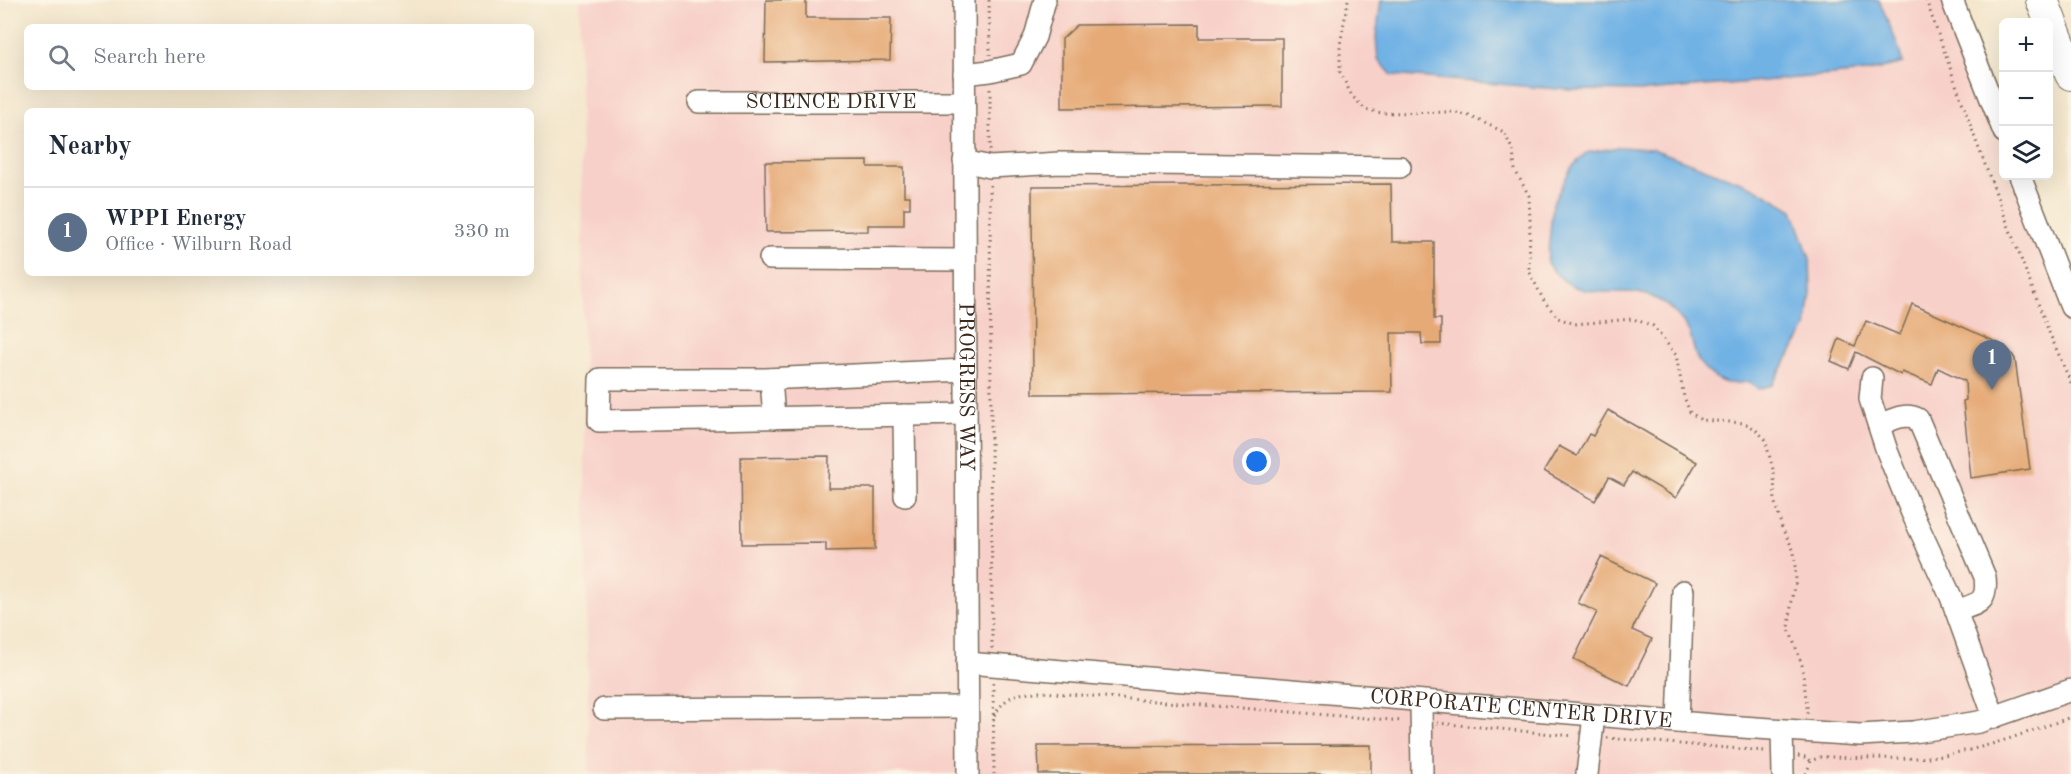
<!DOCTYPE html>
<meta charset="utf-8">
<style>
:root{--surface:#fff;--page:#f6f6f7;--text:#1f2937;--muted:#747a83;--line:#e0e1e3;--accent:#0b8043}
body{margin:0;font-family:"Old Standard TT",serif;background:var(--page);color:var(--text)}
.controls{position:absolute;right:18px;top:18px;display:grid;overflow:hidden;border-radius:9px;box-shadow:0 6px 24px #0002}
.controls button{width:54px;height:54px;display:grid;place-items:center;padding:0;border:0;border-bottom:2px solid var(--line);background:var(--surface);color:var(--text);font:30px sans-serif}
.you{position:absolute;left:1257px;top:462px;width:21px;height:21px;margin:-15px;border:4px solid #fff;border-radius:50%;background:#1a73e8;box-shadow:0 0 0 9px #1a73e833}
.badge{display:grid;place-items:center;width:39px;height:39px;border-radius:50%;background:var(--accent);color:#fff;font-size:20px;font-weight:700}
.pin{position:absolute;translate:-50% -50px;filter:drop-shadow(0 2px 3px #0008)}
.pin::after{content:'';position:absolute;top:32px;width:21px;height:18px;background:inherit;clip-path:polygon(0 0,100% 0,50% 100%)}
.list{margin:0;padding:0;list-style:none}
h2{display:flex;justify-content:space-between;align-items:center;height:78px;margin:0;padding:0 24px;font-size:26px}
h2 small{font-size:20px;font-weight:400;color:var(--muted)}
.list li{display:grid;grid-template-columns:39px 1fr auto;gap:18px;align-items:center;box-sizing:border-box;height:90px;padding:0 24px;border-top:2px solid var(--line)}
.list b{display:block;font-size:22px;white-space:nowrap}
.list p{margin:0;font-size:20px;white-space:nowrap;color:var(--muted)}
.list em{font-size:20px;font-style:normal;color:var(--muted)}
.icon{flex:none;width:33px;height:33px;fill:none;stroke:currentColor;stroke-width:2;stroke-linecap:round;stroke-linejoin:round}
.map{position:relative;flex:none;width:2071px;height:774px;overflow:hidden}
.search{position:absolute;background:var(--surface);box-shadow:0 6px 24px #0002;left:24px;top:24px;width:510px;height:66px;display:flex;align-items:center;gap:15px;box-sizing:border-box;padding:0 21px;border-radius:9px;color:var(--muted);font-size:22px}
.panel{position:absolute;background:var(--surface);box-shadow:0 6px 24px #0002;left:24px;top:108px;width:510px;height:168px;border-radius:9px}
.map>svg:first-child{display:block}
.built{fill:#f7d0c9}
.water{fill:#71b2e5;stroke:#566e82;stroke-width:1.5}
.building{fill:#e6aa77}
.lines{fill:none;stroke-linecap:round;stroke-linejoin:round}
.minor-casing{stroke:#7c6c5b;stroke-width:24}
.highway-casing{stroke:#7c6c5b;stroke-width:34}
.path{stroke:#7c6c5b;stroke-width:3;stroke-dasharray:1.5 4.5;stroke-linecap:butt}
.minor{stroke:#fff;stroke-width:21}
.highway{stroke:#fff;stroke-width:32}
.labels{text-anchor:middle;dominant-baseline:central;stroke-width:5;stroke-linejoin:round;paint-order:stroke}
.street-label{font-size:21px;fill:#3b2a1e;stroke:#fcf5e5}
</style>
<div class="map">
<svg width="2071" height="774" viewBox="0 0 2071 774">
<rect width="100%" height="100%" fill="#fcf5e5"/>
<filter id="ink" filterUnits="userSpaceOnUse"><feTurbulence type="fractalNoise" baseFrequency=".0167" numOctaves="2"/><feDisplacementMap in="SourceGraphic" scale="12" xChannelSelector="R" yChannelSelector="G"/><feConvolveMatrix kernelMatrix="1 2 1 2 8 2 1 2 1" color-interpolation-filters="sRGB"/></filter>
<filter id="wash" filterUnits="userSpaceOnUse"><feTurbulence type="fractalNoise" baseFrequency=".008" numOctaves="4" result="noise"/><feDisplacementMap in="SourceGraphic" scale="24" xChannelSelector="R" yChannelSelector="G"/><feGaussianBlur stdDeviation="1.35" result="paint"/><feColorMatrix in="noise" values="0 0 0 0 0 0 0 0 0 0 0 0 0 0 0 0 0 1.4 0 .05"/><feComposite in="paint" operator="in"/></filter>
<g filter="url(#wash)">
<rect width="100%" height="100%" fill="#f4e7cd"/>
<path class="built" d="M579,0H1953L2003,132L2004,176H2020L2071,307V774H589Z"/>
<path class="water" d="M1381,0H1879L1896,41L1903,63L1866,72L1647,91L1571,90L1392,75L1378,59L1376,38Z
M1619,147L1653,149L1754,187L1793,210L1810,259L1811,293L1806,328L1772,385L1758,389L1750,382C1743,382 1733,384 1727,383C1717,381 1703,369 1698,360C1693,352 1693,339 1688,330C1684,321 1671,308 1663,303C1626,276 1584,314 1547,263L1553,203L1571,168L1586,153Z"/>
<g id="blocks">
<path class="building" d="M766,0H806V18H891L890,60L765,62Z
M1199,24V38H1282V106L1062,108V39L1077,25Z
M868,161V167H904V196H910V208H904V225H868V231L766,232L765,162Z
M1391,184L1392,242H1434V319H1441V344H1422L1421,333H1391L1392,392L1033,394L1032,186Z
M1912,304L2005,346L2012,354L2015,359L2030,469L1971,478L1963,401L1966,400L1965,381L1938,368L1932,384L1902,372L1901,375L1856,352L1849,369L1831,361L1839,339L1855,346L1866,321L1900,335Z
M1608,410L1697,462L1676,498L1632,472L1624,485L1609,477L1595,501L1544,471L1559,446L1577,456L1589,434L1593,436Z
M829,456L828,488H875V550L826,551V543L742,544L741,457Z
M1601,557L1655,583L1632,630L1652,639L1629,686L1574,659L1597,612L1578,603Z
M1371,745V774H1039L1038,746Z"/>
</g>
</g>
<g filter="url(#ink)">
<use href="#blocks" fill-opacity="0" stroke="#7c6c5b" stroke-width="1.5"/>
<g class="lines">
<g class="minor-casing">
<g id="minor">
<path id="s1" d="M964,0L968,774"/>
<path d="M1952,0L2004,132"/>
<path d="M964,74L990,71L1021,64L1035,37L1045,0"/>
<path id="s2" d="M699,102H964"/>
<path d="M964,161L990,167L1060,163L1400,167"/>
<path d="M2020,176L2071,307"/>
<path d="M770,259L965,260"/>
<path d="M966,370L765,379H600L599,421L966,414"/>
<path d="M1872,378L1870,399L1887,451L1912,513L1951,597L1994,717"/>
<path d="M771,379L774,418"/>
<path d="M904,415L905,496"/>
<path d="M1879,425C1892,420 1905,412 1918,419L1985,577C1988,604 1978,603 1956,611"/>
<path id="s3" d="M967,663L1726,726L1860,735L1913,732L1979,722L2071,690"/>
<path d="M1421,701L1422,774"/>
<path d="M604,709L967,707"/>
<path d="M1678,722L1683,591"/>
<path d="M1782,730L1783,774"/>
<path d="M1587,774L1594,716"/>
</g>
</g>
<g class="highway-casing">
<path id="highway" d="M2042,0L2071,74"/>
</g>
<path class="path" d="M989,0L990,55
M1348,0L1340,45V72L1352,96L1365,109L1381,113L1453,112L1469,116L1504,132L1513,151L1515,170L1529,196L1530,220L1529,271L1544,301L1558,318L1575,324L1633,319L1653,326L1676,355L1684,397L1690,412L1701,420L1744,423L1754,428L1765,439L1774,473L1775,503L1782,528L1794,551L1796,581L1791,606L1789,629L1802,665L1808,715
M1926,0L1976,141L2049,332L2071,383
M990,89V151
M990,185L992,649
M993,683L994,774
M994,716C1006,695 1018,692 1042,692L1403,721
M1437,723L1574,736
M1607,738L1765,751
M1798,756L1806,757L1811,761L1820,757C1852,757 1884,759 1916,758C1970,755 2020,735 2071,717
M1806,774L1811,761"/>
<use href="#minor" class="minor"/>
<use href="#highway" class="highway"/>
</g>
</g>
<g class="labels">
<g class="street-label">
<text stroke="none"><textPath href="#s2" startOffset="132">SCIENCE DRIVE</textPath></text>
<text stroke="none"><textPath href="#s1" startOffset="387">PROGRESS WAY</textPath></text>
<text stroke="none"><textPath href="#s3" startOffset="556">CORPORATE CENTER DRIVE</textPath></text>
</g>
</g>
</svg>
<div class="controls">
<button>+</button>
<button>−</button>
<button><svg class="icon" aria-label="layers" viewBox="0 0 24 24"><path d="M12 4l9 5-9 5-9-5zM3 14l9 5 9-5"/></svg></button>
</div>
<div class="you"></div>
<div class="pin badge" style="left:1992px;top:390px;background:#5c6f8a">1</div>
<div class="search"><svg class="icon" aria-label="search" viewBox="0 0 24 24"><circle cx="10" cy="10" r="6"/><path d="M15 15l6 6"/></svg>Search here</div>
<section class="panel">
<h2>Nearby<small></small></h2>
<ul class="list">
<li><span class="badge" style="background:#5c6f8a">1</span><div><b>WPPI Energy</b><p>Office · Wilburn Road</p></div><em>330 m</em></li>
</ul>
</section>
</div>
